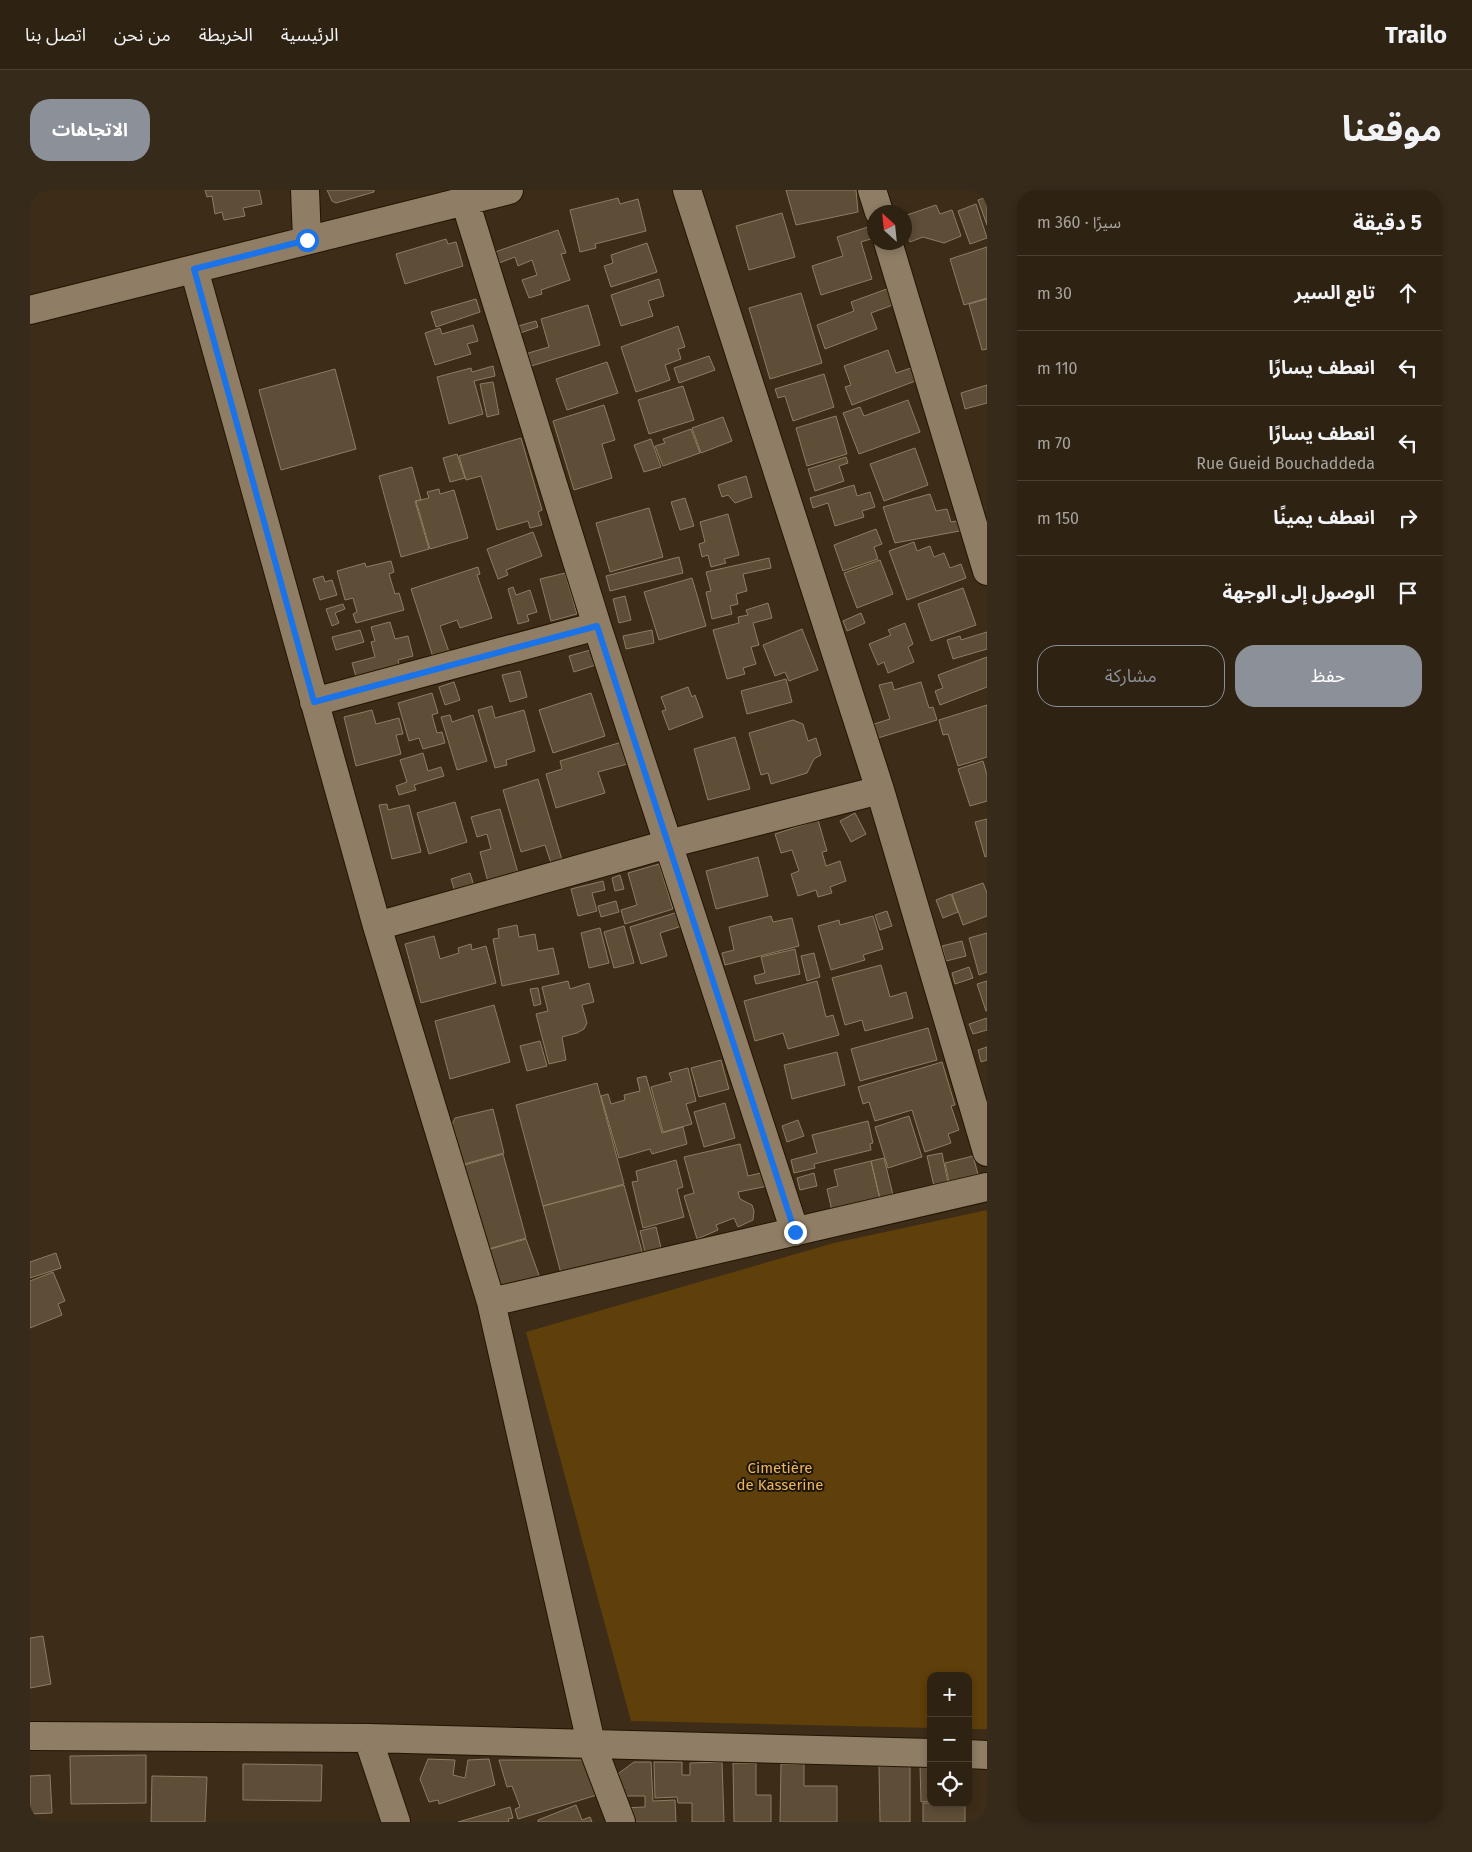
<!DOCTYPE html>
<html lang="ar">
<meta charset="utf-8">
<style>
:root{--surface:#2e2212;--page:#362a1b;--text:#f1f3f6;--muted:#a7a49f;--line:#493f32;--accent:#8c9099}
body{margin:0;font-family:"Fira Sans","Noto Sans Arabic",sans-serif;background:var(--page);color:var(--text);direction:rtl}
.controls{position:absolute;right:15px;bottom:15px;display:grid;overflow:hidden;border-radius:10px;box-shadow:0 2px 8px #0003}
.controls button{width:45px;height:45px;display:grid;place-items:center;padding:0;border:0;border-bottom:1px solid var(--line);background:var(--surface);color:var(--text);font:25px sans-serif}
.compass{position:absolute;left:837px;top:15px;width:45px;height:45px;border-radius:50%;background:var(--surface);box-shadow:0 2px 8px #0003;rotate:333deg}
.stop{position:absolute;width:15px;height:15px;margin:-11px;border:4px solid #1a73e8;border-radius:50%;background:#fff}
.stop.end{background:#1a73e8;border-color:#fff;box-shadow:0 1px 5px #0008}
.list{margin:0;padding:0;list-style:none}
h2{display:flex;justify-content:space-between;align-items:center;height:65px;margin:0;padding:0 20px;font-size:21px}
h2 small{font-size:16px;font-weight:400;color:var(--muted)}
.list li{display:grid;grid-template-columns:32px 1fr auto;gap:15px;align-items:center;box-sizing:border-box;height:75px;padding:0 20px;border-top:1px solid var(--line)}
.list b{display:block;font-size:19px;white-space:nowrap}
.list p{margin:0;font-size:16px;white-space:nowrap;color:var(--muted)}
.list em{font-size:16px;font-style:normal;color:var(--muted)}
.actions{display:flex;gap:10px;padding:15px 20px}
.actions a{flex:1;padding:11px 0;border:1px solid var(--accent);border-radius:20px;text-align:center;font-size:18px;color:var(--accent)}
.actions .main{background:var(--accent);color:#fff}
.icon{flex:none;width:28px;height:28px;fill:none;stroke:currentColor;stroke-width:2;stroke-linecap:round;stroke-linejoin:round}
.map{position:relative;flex:none;width:957px;height:1632px;overflow:hidden;direction:ltr;border-radius:20px}
header{display:flex;align-items:center;gap:30px;box-sizing:border-box;height:70px;padding:0 25px;background:var(--surface);border-bottom:1px solid var(--line)}
header strong{font-size:24px}
nav{display:flex;gap:28px;margin-inline-start:auto;font-size:18px}
.intro{display:flex;align-items:center;justify-content:space-between;box-sizing:border-box;height:120px;padding:0 30px}
h1{margin:0;font-size:35px}
.button{padding:12px 22px;border-radius:20px;background:var(--accent);color:#fff;font-size:18px;font-weight:700}
main{display:flex;gap:30px;padding:0 30px}
aside{flex:1;background:var(--surface);border-radius:20px;box-shadow:0 2px 8px #0003}
.map>svg:first-child{display:block}
.green{fill:#5f3f0a}
.building{fill:#5e4d37;stroke:#8e7c64}
.lines{fill:none;stroke-linecap:round;stroke-linejoin:round}
.minor-casing{stroke:#231502;stroke-width:30}
.minor{stroke:#8f7d65;stroke-width:28}
.route{stroke:#1a73e8;stroke-width:6}
.labels{text-anchor:middle;dominant-baseline:central;stroke-width:4;stroke-linejoin:round;paint-order:stroke}
.park-label{font-size:15px;fill:#f1b45b;stroke:#1e170e}
</style>
<header>
<strong>Trailo</strong>
<nav><a>الرئيسية</a><a>الخريطة</a><a>من نحن</a><a>اتصل بنا</a></nav>
</header>
<div class="intro"><h1>موقعنا</h1><a class="button">الاتجاهات</a></div>
<main>
<aside>
<h2>5 دقيقة<small>سيرًا · 360 m</small></h2>
<ul class="list">
<li><svg class="icon" aria-label="ahead" viewBox="0 0 24 24"><path d="M12 20V5M6 11l6-6 6 6"/></svg><div><b>تابع السير</b></div><em>30 m</em></li>
<li><svg class="icon" aria-label="left" viewBox="0 0 24 24"><path d="M17 20v-9H6M10 6l-5 5 5 5"/></svg><div><b>انعطف يسارًا</b></div><em>110 m</em></li>
<li><svg class="icon" aria-label="left" viewBox="0 0 24 24"><path d="M17 20v-9H6M10 6l-5 5 5 5"/></svg><div><b>انعطف يسارًا</b><p>Rue Gueid Bouchaddeda</p></div><em>70 m</em></li>
<li><svg class="icon" aria-label="right" viewBox="0 0 24 24"><path d="M7 20v-9h11M14 6l5 5-5 5"/></svg><div><b>انعطف يمينًا</b></div><em>150 m</em></li>
<li><svg class="icon" aria-label="arrive" viewBox="0 0 24 24"><path d="M6 21V4h12l-3 4 3 4H6"/></svg><div><b>الوصول إلى الوجهة</b></div></li>
</ul>
<div class="actions"><a class="main">حفظ</a><a>مشاركة</a></div>
</aside>
<div class="map">
<svg width="957" height="1632" viewBox="0 0 957 1632">
<rect width="100%" height="100%" fill="#3d2d18"/>
<path class="green" d="M957,1020V1539H938V1486H901V1538L601,1531L496,1142L804,1053Z"/>
<path class="building" d="M175,0H229L232,14L213,18L215,26L194,30L192,22L185,24L182,6L177,7Z
M297,0H344V2L306,13L302,11Z
M756,0H826L828,22L766,35Z
M957,7V35L948,10Z
M588,8L590,14L608,9L616,41L565,54L566,58L550,62L540,20Z
M946,14L957,48L940,54L928,21Z
M906,15L910,24L922,20L931,46L914,53L893,47L880,52L874,38V26Z
M752,23L765,67L719,80L706,36Z
M844,35V48L831,52L842,89L791,105L782,76L813,66L807,47Z
M528,40L536,63L531,64L540,90L511,100L512,104L499,108L492,90L507,85L502,70L488,76L485,67L469,73L465,62Z
M416,49L418,54L426,52L433,76L375,94L366,64Z
M617,53L627,82L581,97L574,76L583,73L581,65Z
M957,57V108L934,115L920,69Z
M629,89L634,106L618,111L623,126L591,136L581,105Z
M865,96L871,112L841,123L847,139L795,159L787,135L824,121L821,112Z
M771,103L792,173L740,189L719,118Z
M446,109L450,122L406,137L401,122Z
M957,109V159L952,160L939,114Z
M558,115L570,155L498,177L495,164L519,157L511,129Z
M506,131L508,137L490,143L488,136Z
M443,135L448,151L437,154L441,164L405,175L395,143L410,138L412,144Z
M648,136L655,157L648,159L651,169L635,175L640,190L606,202L591,157Z
M858,160L866,183L884,177L888,190L822,215L815,197L821,195L814,176Z
M679,166L685,180L649,193L644,178Z
M577,172L588,203L537,220L526,189Z
M463,176L465,186L444,191L453,224L419,234L407,187L441,178L442,182Z
M305,179L326,259L251,280L229,200Z
M794,184L804,217L763,231L755,206L748,208L745,199Z
M463,192L469,224L457,227L450,194Z
M957,195V213L935,219L931,203Z
M653,196L664,230L619,244L608,210Z
M878,210L890,242L829,264L813,223L830,217L834,226Z
M574,215L585,250L572,254L582,288L544,300L523,231Z
M806,226L817,264L777,276L766,238Z
M693,227L702,251L671,263L662,238Z
M661,239L670,263L633,276L625,256L635,253L633,249Z
M491,248L512,320L508,322L512,335L500,338L498,331L467,340L451,286L436,290L429,266Z
M621,249L631,277L614,282L604,255Z
M885,258L898,295L854,311L840,274Z
M427,264L435,288L420,292L413,268Z
M816,267L818,273L809,276L814,291L785,301L778,279Z
M382,277L391,310L385,311L399,359L371,367L349,286Z
M716,286L722,307L705,313L698,305L692,307L688,295Z
M824,295L827,306L840,302L845,317L832,321L834,327L805,336L798,313L783,318L780,308Z
M409,299L410,304L424,300L438,348L400,359L386,311L399,308L397,302Z
M900,304L906,321L917,319L921,332L932,330L935,340L865,353L853,317Z
M655,308L664,336L650,340L641,312Z
M619,318L633,367L580,382L566,333Z
M698,324L709,365L694,369L696,373L681,377L678,365L672,367L669,354L675,352L670,332Z
M846,339L852,354L844,357L848,369L813,381L804,355Z
M503,342L512,366L476,380L478,385L468,389L457,359Z
M884,352L887,361L900,356L904,367L914,363L920,378L931,374L936,388L877,410L859,361Z
M649,367L653,383L580,401L576,386Z
M739,368L741,378L713,384L717,401L706,404L708,414L700,416L702,424L682,429L676,402L681,401L676,382Z
M850,370L863,404L827,418L814,383Z
M361,371L364,382L359,384L365,404L369,403L374,420L326,433L323,424L327,422L323,408L315,410L307,381L335,373L336,377Z
M448,377L450,384L447,385L462,428L430,438L427,430L410,436L419,462L403,467L381,399Z
M535,383L547,424L521,431L510,389Z
M293,386L295,392L302,390L307,405L290,410L283,389Z
M662,388L676,436L629,450L614,402Z
M483,397L486,405L500,400L507,422L497,425L499,431L488,434L478,399Z
M933,398L946,435L901,451L888,414Z
M595,406L601,430L589,433L583,409Z
M738,413L742,428L723,433L729,455L721,457L726,474L713,478L715,484L697,489L683,440L709,433L708,427L718,425L716,420Z
M313,414L315,419L305,423L309,433L302,436L296,419Z
M831,423L835,433L817,441L813,431Z
M360,432L365,449L378,446L383,466L368,470L370,478L327,490L322,473L345,467L341,452L345,451L341,437Z
M875,433L883,454L878,457L884,472L858,483L854,472L848,475L839,454L861,445L858,440Z
M772,439L788,480L759,491L755,482L745,486L733,455Z
M330,440L334,452L306,460L302,447Z
M622,440L624,453L596,459L593,446Z
M957,442V459L923,469L917,450L930,446L931,450Z
M564,459L569,474L544,482L539,466Z
M957,467V497L910,515L905,501L913,498L908,485Z
M490,481L497,507L480,512L472,485Z
M756,489L762,512L717,524L711,501Z
M424,492L430,510L415,515L409,497Z
M862,492L864,500L891,492L899,518L903,517L907,530L848,548L844,534L860,529L849,495Z
M658,497L662,507L665,505L673,527L639,540L632,521L636,520L631,507Z
M402,503L408,523L402,525L407,543L412,542L415,553L393,559L389,548L379,551L368,513Z
M561,503L575,546L523,563L509,520Z
M957,515V567L928,576L918,544L913,545L909,530Z
M462,516L465,528L494,520L505,561L476,570L477,575L465,578L448,520Z
M342,520L346,534L369,528L373,544L366,545L371,564L326,576L314,527Z
M420,525L422,532L443,525L457,571L427,580L411,527Z
M763,530L773,534L778,551L786,548L791,565L784,569L777,583L741,594L738,583L731,585L719,543Z
M705,547L720,599L678,610L664,559Z
M595,551L601,573L568,582L575,603L526,618L516,584L532,579L530,571Z
M393,563L398,581L411,577L414,586L384,595L386,600L369,605L366,596L377,592L370,570Z
M953,571L957,585V611L940,616L928,579Z
M508,589L532,670L521,673L515,655L491,662L473,600Z
M425,612L437,652L399,664L387,623Z
M357,614L358,620L379,615L391,662L362,669L349,615Z
M470,619L488,683L458,692L450,662L461,659L457,644L447,647L441,627Z
M825,623L836,644L821,652L810,631Z
M957,629V666L955,667L945,632Z
M788,630L797,661L792,662L796,676L810,671L816,691L800,697L802,703L788,707L786,700L768,706L761,684L769,681L762,660L751,663L745,644Z
M728,667L738,706L686,719L676,681Z
M629,674L643,719L595,734L591,720L607,715L598,683Z
M440,683L444,696L425,702L421,689Z
M590,685L594,699L585,701L582,688Z
M573,691L575,700L562,703L567,721L548,726L541,699Z
M953,693L957,703V726L933,735L922,704Z
M921,704L928,722L913,728L906,710Z
M586,711L589,722L571,727L568,716Z
M857,721L862,736L850,740L845,725Z
M648,722L652,736L630,743L637,766L611,774L600,737Z
M741,726L743,732L762,728L769,756L695,775L692,763L704,760L699,737Z
M843,726L853,759L833,765L835,770L801,780L788,736L809,730L810,735Z
M487,735L489,747L505,744L508,761L523,758L529,784L472,796L463,749L469,748L468,739Z
M594,736L604,773L584,778L574,742Z
M570,738L579,773L559,778L551,743Z
M957,743V782L949,785L939,748Z
M404,746L410,769L429,763L428,758L441,754L442,760L456,756L466,793L391,813L375,754Z
M932,751L936,766L916,771L912,756Z
M765,759L770,784L726,794L724,786L735,783L731,767Z
M784,763L790,787L777,791L771,766Z
M851,775L860,807L876,802L883,828L835,841L832,830L815,835L802,788Z
M939,777L943,788L925,794L922,783Z
M538,791L540,799L559,793L564,812L552,815L557,833L554,839L547,843L532,847L536,870L519,874L506,824L518,821L512,797Z
M787,791L796,827L803,825L809,845L758,859L753,843L725,851L714,811Z
M957,791V821H956L947,794Z
M508,798L511,814L504,816L500,799Z
M464,815L480,872L420,889L405,831Z
M957,828V840L943,844L939,834Z
M898,838L907,870L830,891L821,859Z
M510,851L517,876L497,881L490,856Z
M957,857V870L951,872L948,860Z
M807,862L815,895L762,909L754,875Z
M691,870L699,899L669,907L661,878Z
M912,872L925,915L921,916L929,940L918,944L921,953L895,962L882,920L845,931L839,912L833,914L828,897Z
M658,878L666,911L656,914L662,934L633,942L621,897L642,891L639,883Z
M616,886L632,943L653,937L657,954L622,964L620,959L589,968L571,906L578,904L581,914L595,910L594,905L610,901L607,888Z
M567,893L594,994L513,1016L486,915Z
M695,913L705,948L674,957L664,922Z
M463,919L474,963L427,976L417,945L425,928Z
M879,926L892,967L858,978L845,937Z
M768,930L774,946L757,952L752,936Z
M838,931L843,953L840,954L841,960L784,974L785,978L764,983L761,970L787,963L782,945Z
M710,954L718,986L735,982L738,996L708,1002L710,1009L722,1015L724,1021L723,1030L708,1037L704,1028L686,1035L688,1040L667,1049L654,1006L664,1003L654,967Z
M912,963L918,993L904,996L897,966Z
M473,964L496,1048L448,1062L424,978Z
M943,966L949,988L920,996L915,973Z
M854,968L863,1005L850,1009L841,971Z
M646,970L653,997L647,999L654,1027L613,1038L602,992L608,991L606,981Z
M841,971L850,1009L802,1021L797,999L808,996L804,980Z
M784,983L787,996L770,1000L767,988Z
M594,995L613,1065L532,1087L513,1016Z
M626,1037L631,1058L615,1062L610,1041Z
M496,1049L510,1088L476,1098L458,1089L450,1062Z
M26,1063L31,1078L0,1088V1072Z
M23,1082L35,1111L28,1114L32,1125L0,1138V1091Z
M13,1446L21,1494L0,1498V1448Z
M116,1565V1613L41,1614L40,1566Z
M398,1569L425,1570L423,1585L435,1588L438,1570L459,1569L465,1595L409,1614L408,1610L399,1612L390,1589Z
M469,1570H554L567,1605L488,1629L485,1619L490,1617L482,1596L477,1597Z
M604,1572H621L623,1611L645,1610L646,1632H598L592,1618L615,1617V1606H592L585,1586Z
M624,1572H652V1585H660V1573L692,1572L694,1632H662V1613H648L647,1607L625,1608Z
M703,1573H726V1605H741V1632H704Z
M213,1574L292,1575L291,1611L213,1610Z
M751,1574H774V1596H807V1632H750Z
M890,1575H901V1611L891,1612Z
M849,1576H880V1632H850Z
M20,1585L22,1623L0,1624V1586Z
M122,1586L177,1587L175,1632H121Z
M893,1613H935V1632H893Z
M546,1615L552,1630L560,1627L562,1632H508V1630Z
M480,1617L483,1628L478,1629L479,1632H428Z"/>
<g class="lines">
<g class="minor-casing">
<path id="minor" d="M275,0L277,50
M657,0L850,600L957,962
M842,0L849,22
M435,11L567,436L765,1042
M858,52L957,381
M164,79L347,736L461,1112L561,1553L591,1632
M0,120L479,0
M284,512L567,436
M347,736L638,654L850,600
M461,1112L957,997
M0,1546L338,1548L901,1563
M338,1548L366,1632
M938,1564L957,1565"/>
</g>
<use href="#minor" class="minor"/>
</g>
<g class="lines">
<path class="route" d="M277,50L164,79L284,512L567,436L765,1042"/>
</g>
<g class="labels">
<g class="park-label">
<text x="750" y="1278">Cimetière<tspan x="750" dy="17">de Kasserine</tspan></text>
</g>
</g>
</svg>
<div class="controls">
<button>+</button>
<button>−</button>
<button><svg class="icon" aria-label="locate" viewBox="0 0 24 24"><circle cx="12" cy="12" r="6"/><path d="M12 2v4M12 18v4M2 12h4M18 12h4"/></svg></button>
</div>
<svg class="compass" viewBox="-18 -18 36 36"><path d="M0-13l5 13h-10z" fill="#e53935"/><path d="M0 13l5-13h-10z" fill="#a7a49f"/></svg>
<div class="stop" style="left:277px;top:50px"></div>
<div class="stop end" style="left:765px;top:1042px"></div>
</div>
</main>
